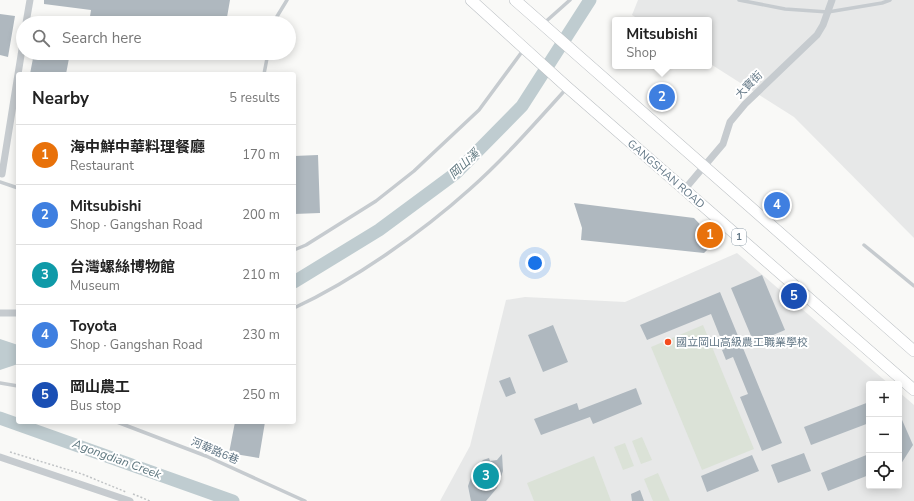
<!DOCTYPE html>
<meta charset="utf-8">
<style>
:root{--surface:#fff;--page:#f6f6f6;--text:#222;--muted:#767676;--line:#e0e0e0;--accent:#b45309}
body{margin:0;font-family:"Nunito Sans","Noto Sans TC",sans-serif;background:var(--page);color:var(--text)}
.controls{position:absolute;right:12px;bottom:12px;display:grid;overflow:hidden;border-radius:4px;box-shadow:0 2px 10px #0003}
.controls button{width:36px;height:36px;display:grid;place-items:center;padding:0;border:0;border-bottom:1px solid var(--line);background:var(--surface);color:var(--text);font:20px sans-serif}
.you{position:absolute;left:535px;top:263px;width:14px;height:14px;margin:-10px;border:3px solid #fff;border-radius:50%;background:#1a73e8;box-shadow:0 0 0 6px #1a73e833}
.badge{display:grid;place-items:center;width:26px;height:26px;border-radius:50%;background:var(--accent);color:#fff;font-size:13px;font-weight:700}
.pin{position:absolute;translate:-50% -50%;border:2px solid #fff;box-shadow:0 1px 4px #0006}
.popup{position:absolute;left:612px;top:17px;width:100px;height:52px;box-sizing:border-box;display:grid;place-content:center;border-radius:4px;background:var(--surface);filter:drop-shadow(0 1px 3px #0005);font-size:13px;white-space:nowrap;color:var(--muted)}
.popup b{font-size:15px;color:var(--text)}
.popup::after{content:'';position:absolute;left:50%;top:100%;margin-left:-8px;border:8px solid transparent;border-top-color:var(--surface)}
.list{margin:0;padding:0;list-style:none}
h2{display:flex;justify-content:space-between;align-items:center;height:52px;margin:0;padding:0 16px;font-size:17px}
h2 small{font-size:13px;font-weight:400;color:var(--muted)}
.list li{display:grid;grid-template-columns:26px 1fr auto;gap:12px;align-items:center;box-sizing:border-box;height:60px;padding:0 16px;border-top:1px solid var(--line)}
.list b{display:block;font-size:15px;white-space:nowrap}
.list p{margin:0;font-size:13px;white-space:nowrap;color:var(--muted)}
.list em{font-size:13px;font-style:normal;color:var(--muted)}
.icon{flex:none;width:22px;height:22px;fill:none;stroke:currentColor;stroke-width:2;stroke-linecap:round;stroke-linejoin:round}
.map{position:relative;flex:none;width:914px;height:501px;overflow:hidden}
.search{position:absolute;background:var(--surface);box-shadow:0 2px 10px #0003;left:16px;top:16px;width:280px;height:44px;display:flex;align-items:center;gap:10px;box-sizing:border-box;padding:0 14px;border-radius:22px;color:var(--muted);font-size:15px}
.panel{position:absolute;background:var(--surface);box-shadow:0 2px 10px #0003;left:16px;top:72px;width:280px;height:352px;border-radius:4px}
.map>svg:first-child{display:block}
.built{fill:#e7e8e8}
.green{fill:#dbe2d7}
.water{fill:#bfccd0}
.lines{fill:none;stroke-linecap:round;stroke-linejoin:round}
.river{stroke:#bfccd0;stroke-width:13}
.building{fill:#afb8bf}
.primary-casing{stroke:#bcc0c4;stroke-width:12}
.path{stroke:#c0c3c5;stroke-width:1.5;stroke-dasharray:2 2;stroke-linecap:butt}
.service{stroke:#c6cbcf;stroke-width:3.5}
.minor{stroke:#c6cbcf;stroke-width:7}
.primary{stroke:#fff;stroke-width:11}
.poi-dot{fill:#f44b1c;stroke:#fff;stroke-width:1.5}
.labels{text-anchor:middle;dominant-baseline:central;stroke-width:4;stroke-linejoin:round;paint-order:stroke}
.shield{fill:#fff;stroke:#909faa;stroke-width:1}
.shield-label{font-size:10px;font-weight:bold;fill:#617685}
.street-label{font-size:11px;fill:#617685;stroke:#fff}
.poi-label{font-size:11px;fill:#617685;stroke:#fff;text-anchor:start}
.water-label{font-size:12px;font-style:italic;fill:#5d767e;stroke:#fff}
</style>
<div class="map">
<svg width="914" height="501" viewBox="0 0 914 501">
<rect width="100%" height="100%" fill="#f9f9f7"/>
<path class="built" d="M638,0H914V238L794,117L709,63V20H640L632,15Z
M737,253L889,384H869V486H899V392L914,405V501H440L470,446L506,300L525,297L625,302Z"/>
<path class="green" d="M703,325L754,449L702,470L651,347Z
M642,437L652,460L641,464L632,441Z
M625,443L634,466L623,470L614,447Z
M594,456L611,501H534L527,483Z
M658,473L670,501H653L644,479Z"/>
<path class="water" d="M0,339L18,345V364L0,370Z"/>
<g class="lines">
<path class="river" d="M294,282L379,230L456,173L522,106L590,0
M0,418L233,501"/>
</g>
<path class="building" d="M44,0H230L226,23H89L91,10L44,4Z
M0,14L15,16L8,57L0,55Z
M34,53H70L66,74H30Z
M318,155L320,213L294,214V156Z
M574,203L694,218L712,237L711,246L704,253L581,240L582,228Z
M762,275L785,330L754,343L731,288Z
M720,292L782,443L762,451L740,397L748,394L733,357L726,360L722,350L725,349L711,314L647,340L640,325Z
M553,325L568,362L543,372L528,335Z
M510,377L516,393L506,397L499,381Z
M636,388L642,404L593,424L590,417L541,435L534,419L577,403L579,410Z
M869,402V423L811,445L804,427Z
M899,413L913,445L899,467Z
M235,422H265L259,458L229,453Z
M804,453L811,471L778,483L771,465Z
M502,454L503,471L497,488L486,501H471L468,486L474,469L483,460L489,458L490,461L497,460Z
M869,454V475L828,491L821,473Z
M752,455L759,471L707,492L701,476Z
M640,490L644,501H632L631,494Z"/>
<g class="lines">
<g class="primary-casing">
<path id="primary" d="M471,0L567,87L914,390
M515,0L914,351"/>
</g>
<path class="path" d="M10,452L82,474L126,492
M133,494L150,501"/>
<path class="service" d="M739,0L785,9L828,12L882,3L890,0
M273,23L287,0
M543,24L570,0
M264,74L268,53
M0,182L18,188
M864,245L914,286
M294,250L306,245L376,201L414,171L479,110L524,49
M294,308C354,280 421,233 470,189C505,158 536,122 567,88
M0,383L18,386
M117,422L206,456L305,501"/>
<path class="minor" d="M26,23L30,0
M2,174L23,43
M684,190L723,144L730,122L745,104L817,35L823,25L832,0
M0,313H18
M0,457L130,501"/>
<use href="#primary" class="primary"/>
</g>
<circle class="poi-dot" cx="668" cy="342" r="4"/>
<g class="labels">
<rect class="shield" x="732" y="229" width="14" height="16" rx="3"/>
<g class="shield-label">
<text x="739" y="237">1</text>
</g>
<g class="street-label">
<text transform="translate(749 85) rotate(-45)">大寶街</text>
<text transform="translate(666 174) rotate(41)">GANGSHAN ROAD</text>
<text transform="translate(215 451) rotate(23)">河華路6巷</text>
</g>
<g class="poi-label">
<text x="676" y="342">國立岡山高級農工職業學校</text>
</g>
<g class="water-label">
<text transform="translate(464 164) rotate(-43)">岡山溪</text>
<text transform="translate(117 459) rotate(20)">Agongdian Creek</text>
</g>
</g>
</svg>
<div class="controls">
<button>+</button>
<button>−</button>
<button><svg class="icon" aria-label="locate" viewBox="0 0 24 24"><circle cx="12" cy="12" r="6"/><path d="M12 2v4M12 18v4M2 12h4M18 12h4"/></svg></button>
</div>
<div class="you"></div>
<div class="pin badge" style="left:710px;top:235px;background:#e8710a">1</div>
<div class="pin badge" style="left:662px;top:97px;background:#3f7fe0">2</div>
<div class="popup"><b>Mitsubishi</b>Shop</div>
<div class="pin badge" style="left:486px;top:476px;background:#0f9aa8">3</div>
<div class="pin badge" style="left:777px;top:205px;background:#3f7fe0">4</div>
<div class="pin badge" style="left:794px;top:296px;background:#1a4fb4">5</div>
<div class="search"><svg class="icon" aria-label="search" viewBox="0 0 24 24"><circle cx="10" cy="10" r="6"/><path d="M15 15l6 6"/></svg>Search here</div>
<section class="panel">
<h2>Nearby<small>5 results</small></h2>
<ul class="list">
<li><span class="badge" style="background:#e8710a">1</span><div><b>海中鮮中華料理餐廳</b><p>Restaurant</p></div><em>170 m</em></li>
<li><span class="badge" style="background:#3f7fe0">2</span><div><b>Mitsubishi</b><p>Shop · Gangshan Road</p></div><em>200 m</em></li>
<li><span class="badge" style="background:#0f9aa8">3</span><div><b>台灣螺絲博物館</b><p>Museum</p></div><em>210 m</em></li>
<li><span class="badge" style="background:#3f7fe0">4</span><div><b>Toyota</b><p>Shop · Gangshan Road</p></div><em>230 m</em></li>
<li><span class="badge" style="background:#1a4fb4">5</span><div><b>岡山農工</b><p>Bus stop</p></div><em>250 m</em></li>
</ul>
</section>
</div>
